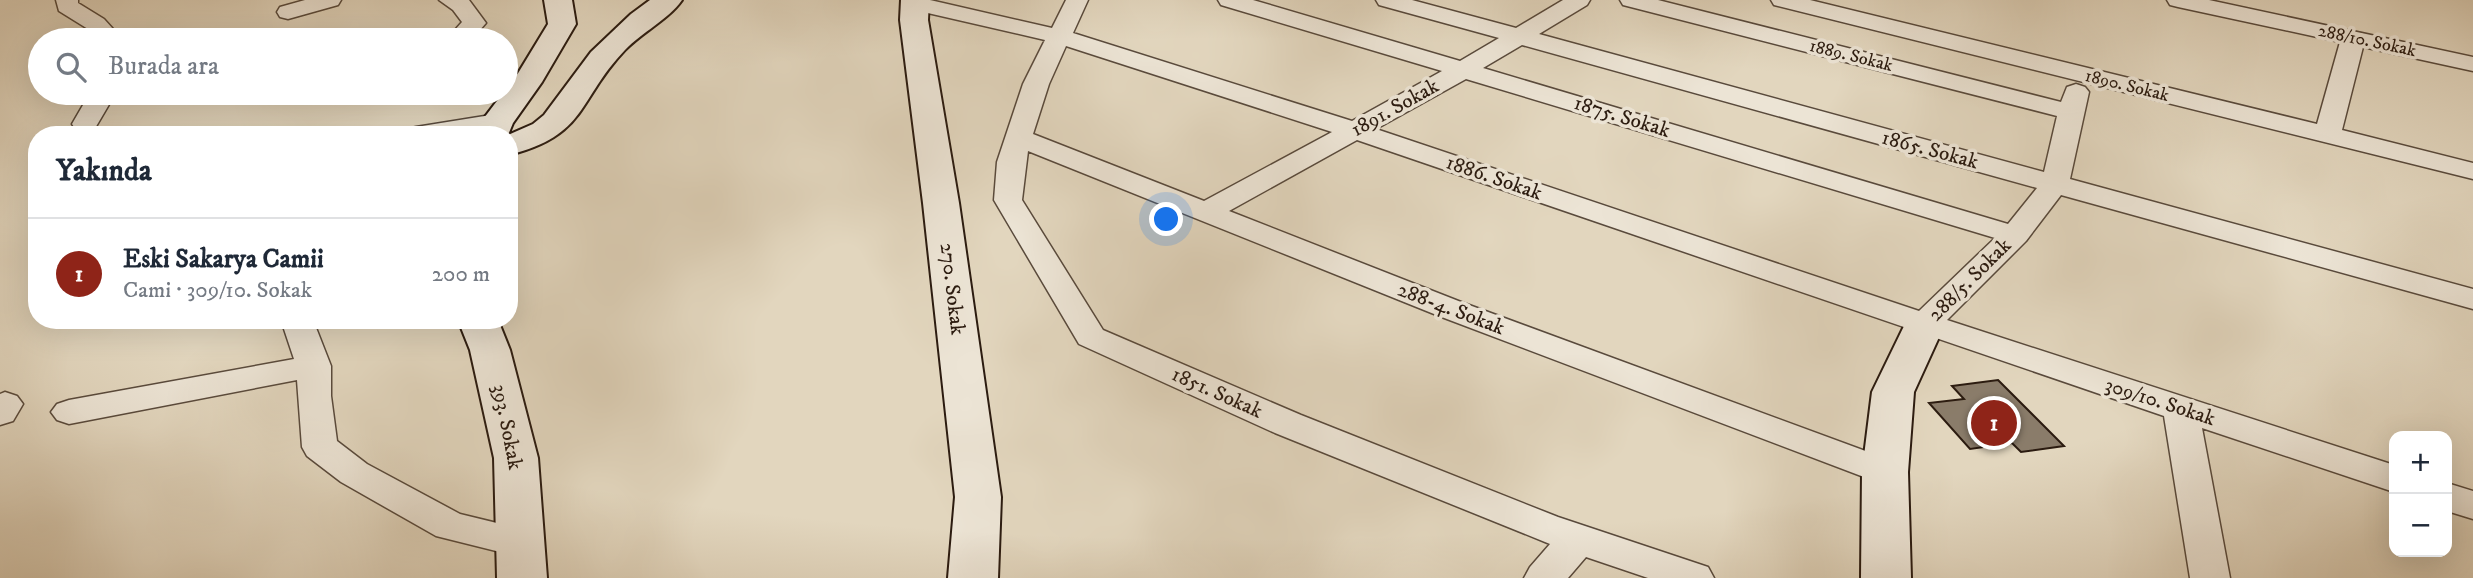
<!DOCTYPE html>
<html lang="tr">
<meta charset="utf-8">
<style>
:root{--surface:#fff;--page:#f2f2f3;--text:#1f2937;--muted:#747a83;--line:#e0e1e3;--accent:#8f2418}
body{margin:0;font-family:"IM FELL DW Pica",serif;background:var(--page);color:var(--text)}
.controls{position:absolute;right:21px;bottom:21px;display:grid;overflow:hidden;border-radius:14px;box-shadow:0 7px 28px #0002}
.controls button{width:63px;height:63px;display:grid;place-items:center;padding:0;border:0;border-bottom:2px solid var(--line);background:var(--surface);color:var(--text);font:35px sans-serif}
.you{position:absolute;left:1167px;top:220px;width:24px;height:24px;margin:-18px;border:5px solid #fff;border-radius:50%;background:#1a73e8;box-shadow:0 0 0 10px #1a73e833}
.badge{display:grid;place-items:center;width:46px;height:46px;border-radius:50%;background:var(--accent);color:#fff;font-size:23px;font-weight:700}
.pin{position:absolute;translate:-50% -50%;border:4px solid #fff;box-shadow:0 2px 7px #0006}
.list{margin:0;padding:0;list-style:none}
h2{display:flex;justify-content:space-between;align-items:center;height:91px;margin:0;padding:0 28px;font-size:30px}
h2 small{font-size:23px;font-weight:400;color:var(--muted)}
.list li{display:grid;grid-template-columns:46px 1fr auto;gap:21px;align-items:center;box-sizing:border-box;height:112px;padding:0 28px;border-top:2px solid var(--line)}
.list b{display:block;font-size:26px;white-space:nowrap}
.list p{margin:0;font-size:23px;white-space:nowrap;color:var(--muted)}
.list em{font-size:23px;font-style:normal;color:var(--muted)}
.icon{flex:none;width:38px;height:38px;fill:none;stroke:currentColor;stroke-width:2;stroke-linecap:round;stroke-linejoin:round}
.map{position:relative;flex:none;width:2473px;height:578px;overflow:hidden}
.search{position:absolute;background:var(--surface);box-shadow:0 7px 28px #0002;left:28px;top:28px;width:490px;height:77px;display:flex;align-items:center;gap:18px;box-sizing:border-box;padding:0 24px;border-radius:38px;color:var(--muted);font-size:26px}
.panel{position:absolute;background:var(--surface);box-shadow:0 7px 28px #0002;left:28px;top:126px;width:490px;height:203px;border-radius:28px}
.map>svg:first-child{display:block}
.building{fill:#8a7c6a;stroke:#2b1b10;stroke-width:2}
.lines{fill:none;stroke-linecap:round;stroke-linejoin:round}
.street-casing{stroke:#594a3c;stroke-width:3}
.secondary-casing{stroke:#2b1b10;stroke-width:4}
.street{fill:#ece4d5;fill-rule:evenodd}
.secondary{fill:#ece4d5;fill-rule:evenodd}
.labels{text-anchor:middle;dominant-baseline:central;stroke-width:7;stroke-linejoin:round;paint-order:stroke}
.far-street-label{font-size:18px;fill:#2b1b10;stroke:#ece4d5}
.street-label{font-size:21px;fill:#2b1b10;stroke:#ece4d5}
</style>
<div class="map">
<svg width="2473" height="578" viewBox="0 0 2473 578">
<rect width="100%" height="100%" fill="#e2d6be"/>
<filter id="stains"><feTurbulence type="fractalNoise" baseFrequency=".00286" numOctaves="4"/><feColorMatrix values="0 0 0 0 .2 0 0 0 0 .09 0 0 0 0 .02 0 0 0 .5 -.17"/></filter>
<radialGradient id="worn" r=".72"><stop offset=".6" stop-color="#630" stop-opacity="0"/><stop offset="1" stop-color="#630" stop-opacity=".3"/></radialGradient>
<path class="building" d="M1998,380L2064,446L2021,452L2012,443L1970,449L1929,403L1964,399L1952,386Z"/>
<g class="lines">
<g class="street-casing">
<path id="street" d="M56,0H78V3L104,19L123,40H98L88,29L59,11Z
M305,0H341L338,5L288,19L280,17L277,12L280,7Z
M439,0H469L486,23L471,40H446L462,22L453,10Z
M905,0H930L1052,28L1066,0H1088L1073,33L1352,121L1442,71L1221,5L1218,0H1253L1460,61L1499,38L1379,5L1376,0H1412L1516,28L1563,0H1590L1587,5L1539,34L2044,172L2057,116L1623,5L1620,0H1658L2061,102L2067,87L2076,84L2085,87L2089,92L2070,179L2473,289V309L2061,195L2026,241L1947,320L2394,465V492L2202,428L2230,578H2190L2164,416L1357,140L1229,211L1461,302L1898,463L1904,472L1898,481L1885,485L1439,316L1028,151L1022,200L1103,330L1301,415L1558,517L1708,567L1714,578H1648L1586,557L1568,578H1524L1530,567L1550,544L1275,433L1079,344L994,200L997,162L1023,84L1045,40L906,8L903,3ZM1522,45L2037,188L2008,224L1483,68ZM1066,46L1332,132L1204,201L1033,134L1049,84ZM1466,79L1995,238L1919,311L1376,129Z
M1771,0H1810L2317,124L2340,42L2178,7L2170,5L2167,0H2209L2473,57V71L2363,47L2342,130L2473,163V179L1774,5Z
M506,73L536,77L540,82L536,87L527,90L506,87Z
M90,93H162L158,98L133,103L114,96L94,130L85,132L76,130L72,124Z
M497,114L506,116L510,122L506,128L467,135H403L407,129L416,127Z
M281,320H313L331,366V396L337,441L367,464L460,514L534,532L540,542L534,552L520,557L436,536L341,482L307,456L302,447L297,380L69,424L57,420L51,412L57,404L69,400L294,359Z
M5,392L17,396L23,404L13,421L0,425V394Z
M2447,483L2473,491V519L2447,511Z"/>
</g>
<g class="secondary-casing">
<path id="secondary" d="M544,0H572L576,24L542,82L513,123L508,135L533,124L544,115L591,52L631,14L650,0H682C668,20 642,32 625,50C577,100 588,135 509,155V135H476L481,122L503,93H506L548,24Z
M901,0H929L928,20L959,203L1001,497L998,578H948L955,497L923,203L900,20Z
M1925,312L1939,315L1945,324L1914,392L1908,472L1911,578H1861L1862,472L1872,392L1905,324L1911,315Z
M458,320H498L510,350L538,458L547,578H497L494,458L470,350Z"/>
</g>
<use href="#street" class="street"/>
<use href="#secondary" class="secondary"/>
</g>
<g class="labels">
<g class="far-street-label">
<text transform="translate(2367 41) rotate(12)">288/10. Sokak</text>
<text transform="translate(1851 56) rotate(14)">1889. Sokak</text>
<text transform="translate(2127 86) rotate(14)">1890. Sokak</text>
</g>
<g class="street-label">
<text transform="translate(1395 108) rotate(-29)">1891. Sokak</text>
<text transform="translate(1622 117) rotate(17)">1875. Sokak</text>
<text transform="translate(1930 150) rotate(15)">1865. Sokak</text>
<text transform="translate(1494 178) rotate(19)">1886. Sokak</text>
<text transform="translate(1970 280) rotate(-45)">288/5. Sokak</text>
<text transform="translate(952 289) rotate(83)">270. Sokak</text>
<text transform="translate(1451 309) rotate(21)">288-4. Sokak</text>
<text transform="translate(1217 393) rotate(24)">1851. Sokak</text>
<text transform="translate(2160 402) rotate(18)">309/10. Sokak</text>
<text transform="translate(507 427) rotate(79)">393. Sokak</text>
</g>
</g>
<rect width="100%" height="100%" filter="url(#stains)"/>
<rect width="100%" height="100%" fill="url(#worn)"/>
</svg>
<div class="controls">
<button>+</button>
<button>−</button>
</div>
<div class="you"></div>
<div class="pin badge" style="left:1994px;top:423px">1</div>
<div class="search"><svg class="icon" aria-label="search" viewBox="0 0 24 24"><circle cx="10" cy="10" r="6"/><path d="M15 15l6 6"/></svg>Burada ara</div>
<section class="panel">
<h2>Yakında<small></small></h2>
<ul class="list">
<li><span class="badge">1</span><div><b>Eski Sakarya Camii</b><p>Cami · 309/10. Sokak</p></div><em>200 m</em></li>
</ul>
</section>
</div>
